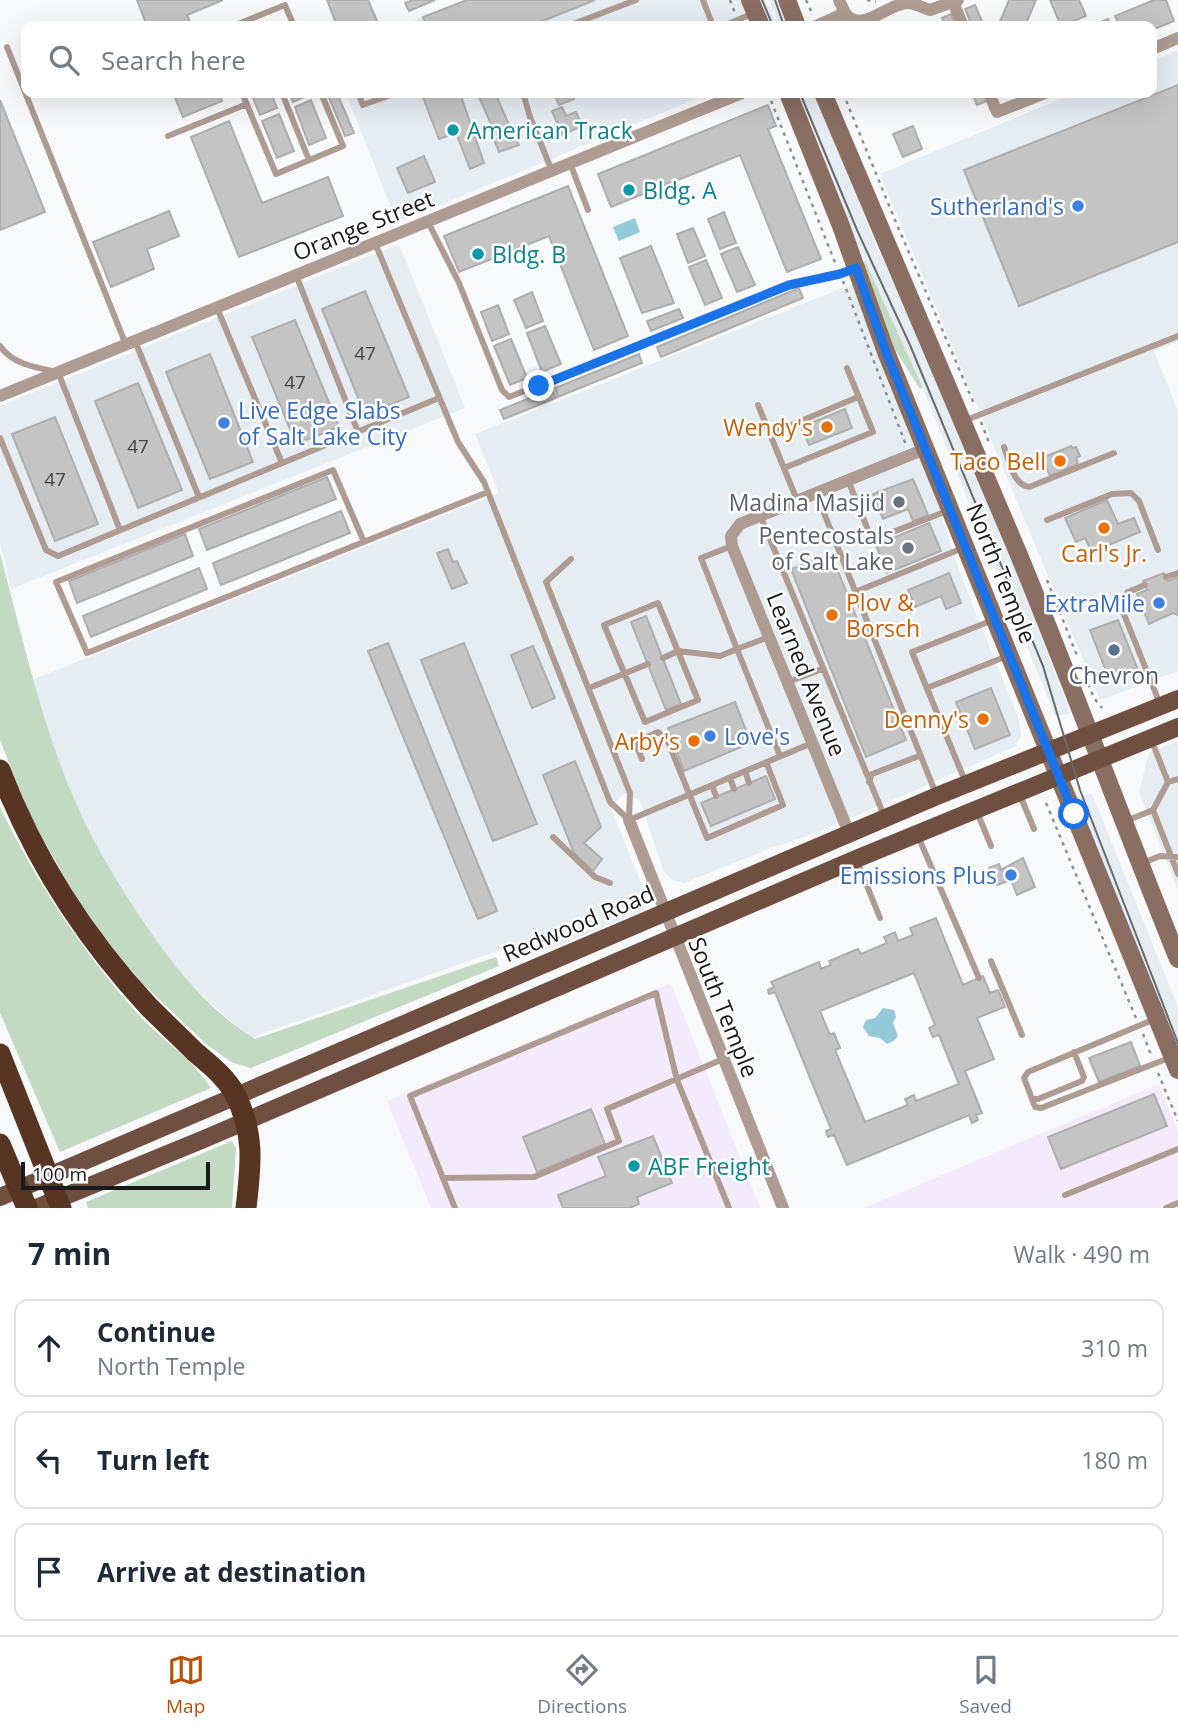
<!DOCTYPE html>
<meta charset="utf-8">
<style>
:root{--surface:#fff;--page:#f2f2f3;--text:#1f2937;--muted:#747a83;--line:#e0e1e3;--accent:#b45309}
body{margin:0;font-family:"Open Sans",sans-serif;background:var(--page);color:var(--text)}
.scale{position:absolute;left:21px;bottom:18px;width:189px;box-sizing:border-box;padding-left:7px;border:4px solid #1a1a1b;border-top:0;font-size:19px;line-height:24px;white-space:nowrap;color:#1a1a1b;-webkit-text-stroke:5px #fff;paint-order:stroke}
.stop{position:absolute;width:21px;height:21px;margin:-16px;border:5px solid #1a73e8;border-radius:50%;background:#fff}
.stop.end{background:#1a73e8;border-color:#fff;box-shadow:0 2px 7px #0008}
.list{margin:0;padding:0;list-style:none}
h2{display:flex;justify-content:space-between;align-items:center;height:91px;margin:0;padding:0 28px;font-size:30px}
h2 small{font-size:23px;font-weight:400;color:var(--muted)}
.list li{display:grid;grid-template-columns:46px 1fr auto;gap:21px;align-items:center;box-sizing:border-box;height:98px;margin:0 14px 14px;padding:0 14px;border:2px solid var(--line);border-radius:14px}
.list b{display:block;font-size:26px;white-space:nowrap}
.list p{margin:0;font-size:23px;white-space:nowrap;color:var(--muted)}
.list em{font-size:23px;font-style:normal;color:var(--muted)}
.icon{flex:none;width:38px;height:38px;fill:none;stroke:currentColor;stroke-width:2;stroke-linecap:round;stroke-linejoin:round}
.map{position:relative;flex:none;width:1178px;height:1208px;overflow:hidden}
.search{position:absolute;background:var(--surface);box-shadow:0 7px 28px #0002;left:21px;right:21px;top:21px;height:77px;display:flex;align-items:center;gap:18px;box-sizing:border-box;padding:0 24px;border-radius:14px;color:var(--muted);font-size:26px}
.sheet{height:427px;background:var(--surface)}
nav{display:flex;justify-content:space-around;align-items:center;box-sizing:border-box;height:98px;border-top:2px solid var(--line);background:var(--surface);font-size:19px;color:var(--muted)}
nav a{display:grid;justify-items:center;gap:4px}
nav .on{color:var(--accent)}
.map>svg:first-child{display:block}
.built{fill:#e5edf3}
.industrial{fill:#f3ebfc}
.green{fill:#c2d9c2}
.water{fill:#94c9d7}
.building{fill:#c5c4c5;stroke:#aeadae;stroke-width:2;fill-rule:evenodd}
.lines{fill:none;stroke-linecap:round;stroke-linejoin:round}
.path{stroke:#8f9091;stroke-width:2.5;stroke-dasharray:3.5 5;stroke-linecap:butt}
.lane{stroke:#ae9b92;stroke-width:6}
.street{stroke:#ae9b92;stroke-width:12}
.secondary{stroke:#8a6e61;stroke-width:18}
.primary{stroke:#6f4f40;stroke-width:18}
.highway{stroke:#583423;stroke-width:21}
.tram{stroke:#696a6b;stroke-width:2}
.route{stroke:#1a73e8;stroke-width:9}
.culture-dot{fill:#0f9aa8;stroke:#fff;stroke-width:2.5}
.shop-dot{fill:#3f7fe0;stroke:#fff;stroke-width:2.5}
.food-dot{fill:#e8710a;stroke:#fff;stroke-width:2.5}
.worship-dot{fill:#6b7280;stroke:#fff;stroke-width:2.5}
.service-dot{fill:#5c6f8a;stroke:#fff;stroke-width:2.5}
.labels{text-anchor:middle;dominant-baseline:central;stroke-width:5;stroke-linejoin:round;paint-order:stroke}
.number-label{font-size:19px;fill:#454446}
.culture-label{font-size:23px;fill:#0d838f;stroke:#fff;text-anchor:start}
.shop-label{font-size:23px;fill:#366cbe;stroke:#fff;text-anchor:end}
.street-label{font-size:23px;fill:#1a1a1b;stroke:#fff}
.food-label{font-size:23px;fill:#c56008;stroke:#fff;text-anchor:end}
.worship-label{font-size:23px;fill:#5b616d;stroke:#fff;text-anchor:end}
.service-label{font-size:23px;fill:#4e5e75;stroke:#fff}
</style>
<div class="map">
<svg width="1178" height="1208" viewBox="0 0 1178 1208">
<rect width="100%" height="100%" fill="#f7f9fa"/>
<path class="built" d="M465,0H741L751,26H401Z
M757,0H766L775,21L777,20L770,0H779L788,26H768Z
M1178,50V341L1154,351L1178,411V671L1100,700L880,174L1075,93H1152V61Z
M346,93H710L397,223Z
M795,93H814L875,242L932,366L1031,606L1070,714L1055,716L922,386L865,261Z
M399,244L465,408L11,589L0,542V406Z
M853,284L873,342L930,482L963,581L1019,720L1021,736L1016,746L817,833L771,848L684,883L673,880L664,872L640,801L624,793L611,808L648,901L645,910L543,952L537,937L250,1038L168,965L110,878L55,764L32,680L499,493L475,434Z
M1178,741V890L1139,792L1149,753Z
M1092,794L1178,1007V1055L1097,855L1077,796Z"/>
<path class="industrial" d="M671,983L760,1208H431L387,1101Z
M1159,1084L1178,1132V1208H864Z"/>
<path class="green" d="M865,261L923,388L920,389L894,348L863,262Z
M0,553C22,635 41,724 75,801C95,847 121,889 149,930C178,972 211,1012 255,1039L496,957L499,966L251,1068L231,1062L206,1044L141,982L103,936L73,892L30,816L0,740Z
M0,807C36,882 81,949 136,1012C160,1039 191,1057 211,1088L60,1152L0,1013Z
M232,1141L236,1148L232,1208H88L86,1202Z"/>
<path class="water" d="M635,218L640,232L619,241L613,227Z
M883,1008L894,1010L896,1017L893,1023L898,1036L895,1040L887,1044L880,1038L869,1036L863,1027L866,1020L875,1018Z"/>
<path class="building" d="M137,0H223L187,15L192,26H147Z
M327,0H368L378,23L371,26H337Z
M413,0H435L409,11L405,3Z
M467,0H595L530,26H427L423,17Z
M1009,0H1036L1025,26H998Z
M1050,0H1079L1086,16L1061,26Z
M1154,0H1166L1174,21L1152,30V26H1120L1115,16Z
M975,5L984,26H972L965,9Z
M951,14L956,26H945L942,18Z
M1108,19L1111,26H1091Z
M1178,85V242L1019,306L964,170Z
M173,93H219L222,101L183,117Z
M251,93H271L277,108L260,115Z
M289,93H308L309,95L293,102Z
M327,93H337L354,133L345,136Z
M433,93H460L484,163L470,169L456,133L439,139L423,97Z
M477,93H495L511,129L496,135Z
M554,93H572L574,99L559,105Z
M972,93H983L987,101L977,105Z
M0,100L45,212L0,230Z
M311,100L326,138L309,145L295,107Z
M768,105L776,126L768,129L821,259L787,272L740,155L611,207L598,174Z
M562,107L566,116L576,112L582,126L562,135L552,111Z
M279,114L294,151L277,158L262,121Z
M229,121L262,203L328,177L343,216L239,257L191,137Z
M913,126L922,149L903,157L893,134Z
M514,132L519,145L499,152L494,139Z
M424,156L435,182L408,193L397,168Z
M568,186L628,336L594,350L549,236L459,272L444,236Z
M169,211L179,236L147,249L154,269L111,287L93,242Z
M724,212L736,243L720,249L708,219Z
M693,228L705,256L688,263L677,234Z
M651,246L674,303L642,313L620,258Z
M738,247L755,285L737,292L721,254Z
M706,260L722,298L705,305L689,267Z
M799,288L803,298L661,357L657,347Z
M365,291L409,397L365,415L322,309Z
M532,292L543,321L526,328L514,300Z
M498,305L509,334L492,341L481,312Z
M679,309L683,318L651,331L647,321Z
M295,320L339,427L296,444L252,337Z
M545,326L561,364L542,372L527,333Z
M511,339L527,378L510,385L494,346Z
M210,354L253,462L210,479L166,372Z
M639,354L642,363L558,397L555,388Z
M138,383L182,490L138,508L95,401Z
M552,389L556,398L504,419L500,410Z
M845,409L852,428L809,445L801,427Z
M55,417L98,524L55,541L12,434Z
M1071,446L1072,448L1076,447L1080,456L1076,458L1078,464L1050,476L1042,458Z
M327,477L336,499L207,550L199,529Z
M913,479L928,515L913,521L908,509L883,519L873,494Z
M1107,500L1118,524L1134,518L1140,532L1092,552L1085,538L1076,542L1065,518Z
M341,511L350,533L221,585L213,563Z
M929,523L941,551L887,573L876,545Z
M185,534L193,556L77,603L69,581Z
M448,549L453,562L457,561L467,583L452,589L437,553Z
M831,554L906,740L866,757L791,569Z
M199,568L207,589L91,637L83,616Z
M949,573L961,603L946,609L941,596L915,607L908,590Z
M1164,573L1168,581L1178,577V615L1173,613L1149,624L1137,594L1147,590L1143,581Z
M646,616L681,704L666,710L631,622Z
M1118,620L1138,670L1110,681L1090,630Z
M388,643L497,911L478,919L368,651Z
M464,643L537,824L493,841L421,660Z
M533,646L555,698L532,708L511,655Z
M991,688L1010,735L975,749L956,702Z
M735,702L751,743L684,771L668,728Z
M575,761L601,827L584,843L602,859L593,871L574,853L543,775Z
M766,776L775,799L711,826L701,803Z
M1023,858L1035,887L1017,895L1011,880L997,885L989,868L999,864L1001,870Z
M936,918L963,985L983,976L990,993L998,990L1005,1007L977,1018L994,1059L965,1071L982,1113L976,1115L978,1120L972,1123L969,1115L847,1165L834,1135L828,1137L826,1131L831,1129L775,992L769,994L768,990L774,987L771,982L819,962L821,969L831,965L829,961L858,949L861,954L887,943L884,937L895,932L898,941L913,935L910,928ZM914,973L935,1025L929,1028L933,1037L939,1035L959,1084L916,1101L914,1095L905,1099L908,1105L865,1122L835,1050L840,1048L834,1033L830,1035L820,1011Z
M1131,1042L1140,1066L1099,1082L1089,1058Z
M1154,1094L1167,1126L1061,1169L1048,1137Z
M591,1109L605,1144L537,1172L523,1137Z
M653,1136L672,1183L637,1197L639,1204L629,1208H563L558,1195L606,1176L598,1157Z"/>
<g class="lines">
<path class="path" d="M730,0L735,13
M806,0L812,13
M867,0L876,2
M768,93L836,265
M843,93L895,220L975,406
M843,281L906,445
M981,422L990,445
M1047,580L1078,658
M1088,684L1094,698L1102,708
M1046,803L1136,1018
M1143,1034L1152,1057
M1158,1073L1178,1121"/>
<path class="lane" d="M703,0L713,26
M233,26L285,5L294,26
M568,26L636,0
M723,26L754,13
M7,47L126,345
M242,93L276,174L343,146L321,93
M282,93L309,160
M358,93L363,105L396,93
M523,93L530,117L552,171
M168,136L247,104
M570,163L588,210
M428,222L459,283L502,390L509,397L789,285L853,269
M375,243L458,442L484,482L610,802L629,820
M296,275L358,432
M217,308L282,463
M135,341L199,497
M0,346C13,365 38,368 58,372L120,530
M758,405L797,500
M964,421L1178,336
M770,434L858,397
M0,438L46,550L58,556L439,398
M1004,447C1009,460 1013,485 1029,487L1114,453
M784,468L873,432L847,368
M848,480L872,540L947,511
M816,493L936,794
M760,515L885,818
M1047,520L1112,494L1131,493L1139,501L1158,550
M364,542L333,470L56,582L87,653L488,492
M571,559L546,582L630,793L629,820
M1166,577L1178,573
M1145,585L1128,592L1119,602L1160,704
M855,592L963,548
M658,603L698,700L645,722L604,625Z
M769,637L737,649L780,756
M663,658L678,651L720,656L737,649L701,558L732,546
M788,682L822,669
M589,688L648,664
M927,688L1007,656
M1151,739L1168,782
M642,759L637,747L640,740L658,732L667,739L707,838L783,805L766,762
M745,771L749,783
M730,778L734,789
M1178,779L1168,782L1153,810L1178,874
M965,781L912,652L993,620
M869,782L872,774L919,756
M712,785L716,796
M1020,795L1034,829
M977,812L991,846
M629,820L812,743
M1126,821L1153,810
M918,836L979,978
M553,837L595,877L610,883
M857,861L880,918
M1143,863L1160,856L1178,857
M991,961L1022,1035
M1074,1052L1084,1077L1082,1081L1038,1099H1032L1024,1078L1028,1072L1155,1019
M1032,1099L1035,1107L1041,1108L1169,1058
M443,1178L534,1177L619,1141L607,1109L723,1059
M1065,1195L1178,1149
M455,1208L410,1096L656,993L677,1080L729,1208
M1166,1208L1178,1203"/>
<path class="street" d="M839,0L845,13
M953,2L963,26
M816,26L845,13C860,35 888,3 908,3C915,3 923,8 930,10L958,0
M1152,49L1178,38
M989,93L997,112L1045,93
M0,396L742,93
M629,820L783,1208
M849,833L732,546L731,536L740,524L925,449"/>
<path class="secondary" d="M750,0L761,26
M787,0L797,26
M788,93L841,226L886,352L1178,1070
M823,93C887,247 955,401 1019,555C1074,689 1124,825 1178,959"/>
<path class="primary" d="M0,1197L937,796L1178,699
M36,1208L204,1139L856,859L1178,727"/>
<path class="highway" d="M0,770C34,859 84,937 149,1007C164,1022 180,1037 195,1052C210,1065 225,1076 235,1094C255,1134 251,1165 246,1208
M0,1054L61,1208
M0,1144L27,1208"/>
<path class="tram" d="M762,0L773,26
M775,0L784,26
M800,93L857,230L910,345L1043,666L1080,790L1178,1043"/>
</g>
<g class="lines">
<path class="route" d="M539,386L789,285L840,274L856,268L886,352L1074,814"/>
</g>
<g class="culture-dot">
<circle cx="453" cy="130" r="7"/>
<circle cx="629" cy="190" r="7"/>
<circle cx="478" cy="254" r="7"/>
<circle cx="634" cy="1166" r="7"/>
</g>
<g class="shop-dot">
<circle cx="1078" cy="206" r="7"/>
<circle cx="224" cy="423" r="7"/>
<circle cx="1159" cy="603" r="7"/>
<circle cx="710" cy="736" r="7"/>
<circle cx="1011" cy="875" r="7"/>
</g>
<g class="food-dot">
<circle cx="827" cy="427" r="7"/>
<circle cx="1060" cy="461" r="7"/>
<circle cx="1104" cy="528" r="7"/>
<circle cx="832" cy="615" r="7"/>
<circle cx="983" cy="719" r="7"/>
<circle cx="694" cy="741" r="7"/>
</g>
<g class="worship-dot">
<circle cx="899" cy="502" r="7"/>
<circle cx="908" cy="548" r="7"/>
</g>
<circle class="service-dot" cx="1114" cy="650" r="7"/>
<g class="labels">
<g class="number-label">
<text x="365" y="353">47</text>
<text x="295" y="382">47</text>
<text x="138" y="446">47</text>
<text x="55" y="479">47</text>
</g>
<g class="culture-label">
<text x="467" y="130">American Track</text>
<text x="643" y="190">Bldg. A</text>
<text x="492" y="254">Bldg. B</text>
<text x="648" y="1166">ABF Freight</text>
</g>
<g class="shop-label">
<text x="1064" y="206">Sutherland's</text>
<text x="238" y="410" text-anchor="start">Live Edge Slabs<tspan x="238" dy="26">of Salt Lake City</tspan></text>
<text x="1145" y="603">ExtraMile</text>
<text x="724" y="736" text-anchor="start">Love's</text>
<text x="997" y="875">Emissions Plus</text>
</g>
<g class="street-label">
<text transform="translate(363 225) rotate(-22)">Orange Street</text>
<text transform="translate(1002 573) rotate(68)">North Temple</text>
<text transform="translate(807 674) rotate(68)">Learned Avenue</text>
<text transform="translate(578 923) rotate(-23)">Redwood Road</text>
<text transform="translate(724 1007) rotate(68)">South Temple</text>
</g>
<g class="food-label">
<text x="813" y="427">Wendy's</text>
<text x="1046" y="461">Taco Bell</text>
<text x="1104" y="553" text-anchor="middle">Carl's Jr.</text>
<text x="846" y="602" text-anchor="start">Plov &amp;<tspan x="846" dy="26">Borsch</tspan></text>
<text x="969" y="719">Denny's</text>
<text x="680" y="741">Arby's</text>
</g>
<g class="worship-label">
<text x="885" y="502">Madina Masjid</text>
<text x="894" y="535">Pentecostals<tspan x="894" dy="26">of Salt Lake</tspan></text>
</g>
<g class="service-label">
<text x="1114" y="675">Chevron</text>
</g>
</g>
</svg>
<div class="scale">100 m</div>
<div class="stop" style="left:1074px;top:814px"></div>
<div class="stop end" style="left:539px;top:386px"></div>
<div class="search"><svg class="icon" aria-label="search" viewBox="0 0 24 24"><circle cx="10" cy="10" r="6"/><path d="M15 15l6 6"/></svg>Search here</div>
</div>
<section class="sheet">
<h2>7 min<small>Walk · 490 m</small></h2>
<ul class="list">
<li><svg class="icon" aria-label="ahead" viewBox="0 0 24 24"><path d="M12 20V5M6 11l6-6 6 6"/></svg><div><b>Continue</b><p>North Temple</p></div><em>310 m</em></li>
<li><svg class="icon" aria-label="left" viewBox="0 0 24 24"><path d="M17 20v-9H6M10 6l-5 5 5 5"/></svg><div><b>Turn left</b></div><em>180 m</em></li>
<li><svg class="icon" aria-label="arrive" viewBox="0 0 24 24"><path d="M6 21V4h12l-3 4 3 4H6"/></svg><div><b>Arrive at destination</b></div></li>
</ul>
</section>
<nav>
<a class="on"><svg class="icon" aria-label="map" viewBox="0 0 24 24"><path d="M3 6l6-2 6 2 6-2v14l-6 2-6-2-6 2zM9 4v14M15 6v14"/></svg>Map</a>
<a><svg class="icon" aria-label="directions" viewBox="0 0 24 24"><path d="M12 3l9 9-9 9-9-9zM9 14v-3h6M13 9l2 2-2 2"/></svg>Directions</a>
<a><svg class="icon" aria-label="saved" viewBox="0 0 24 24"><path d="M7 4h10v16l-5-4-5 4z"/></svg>Saved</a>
</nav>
